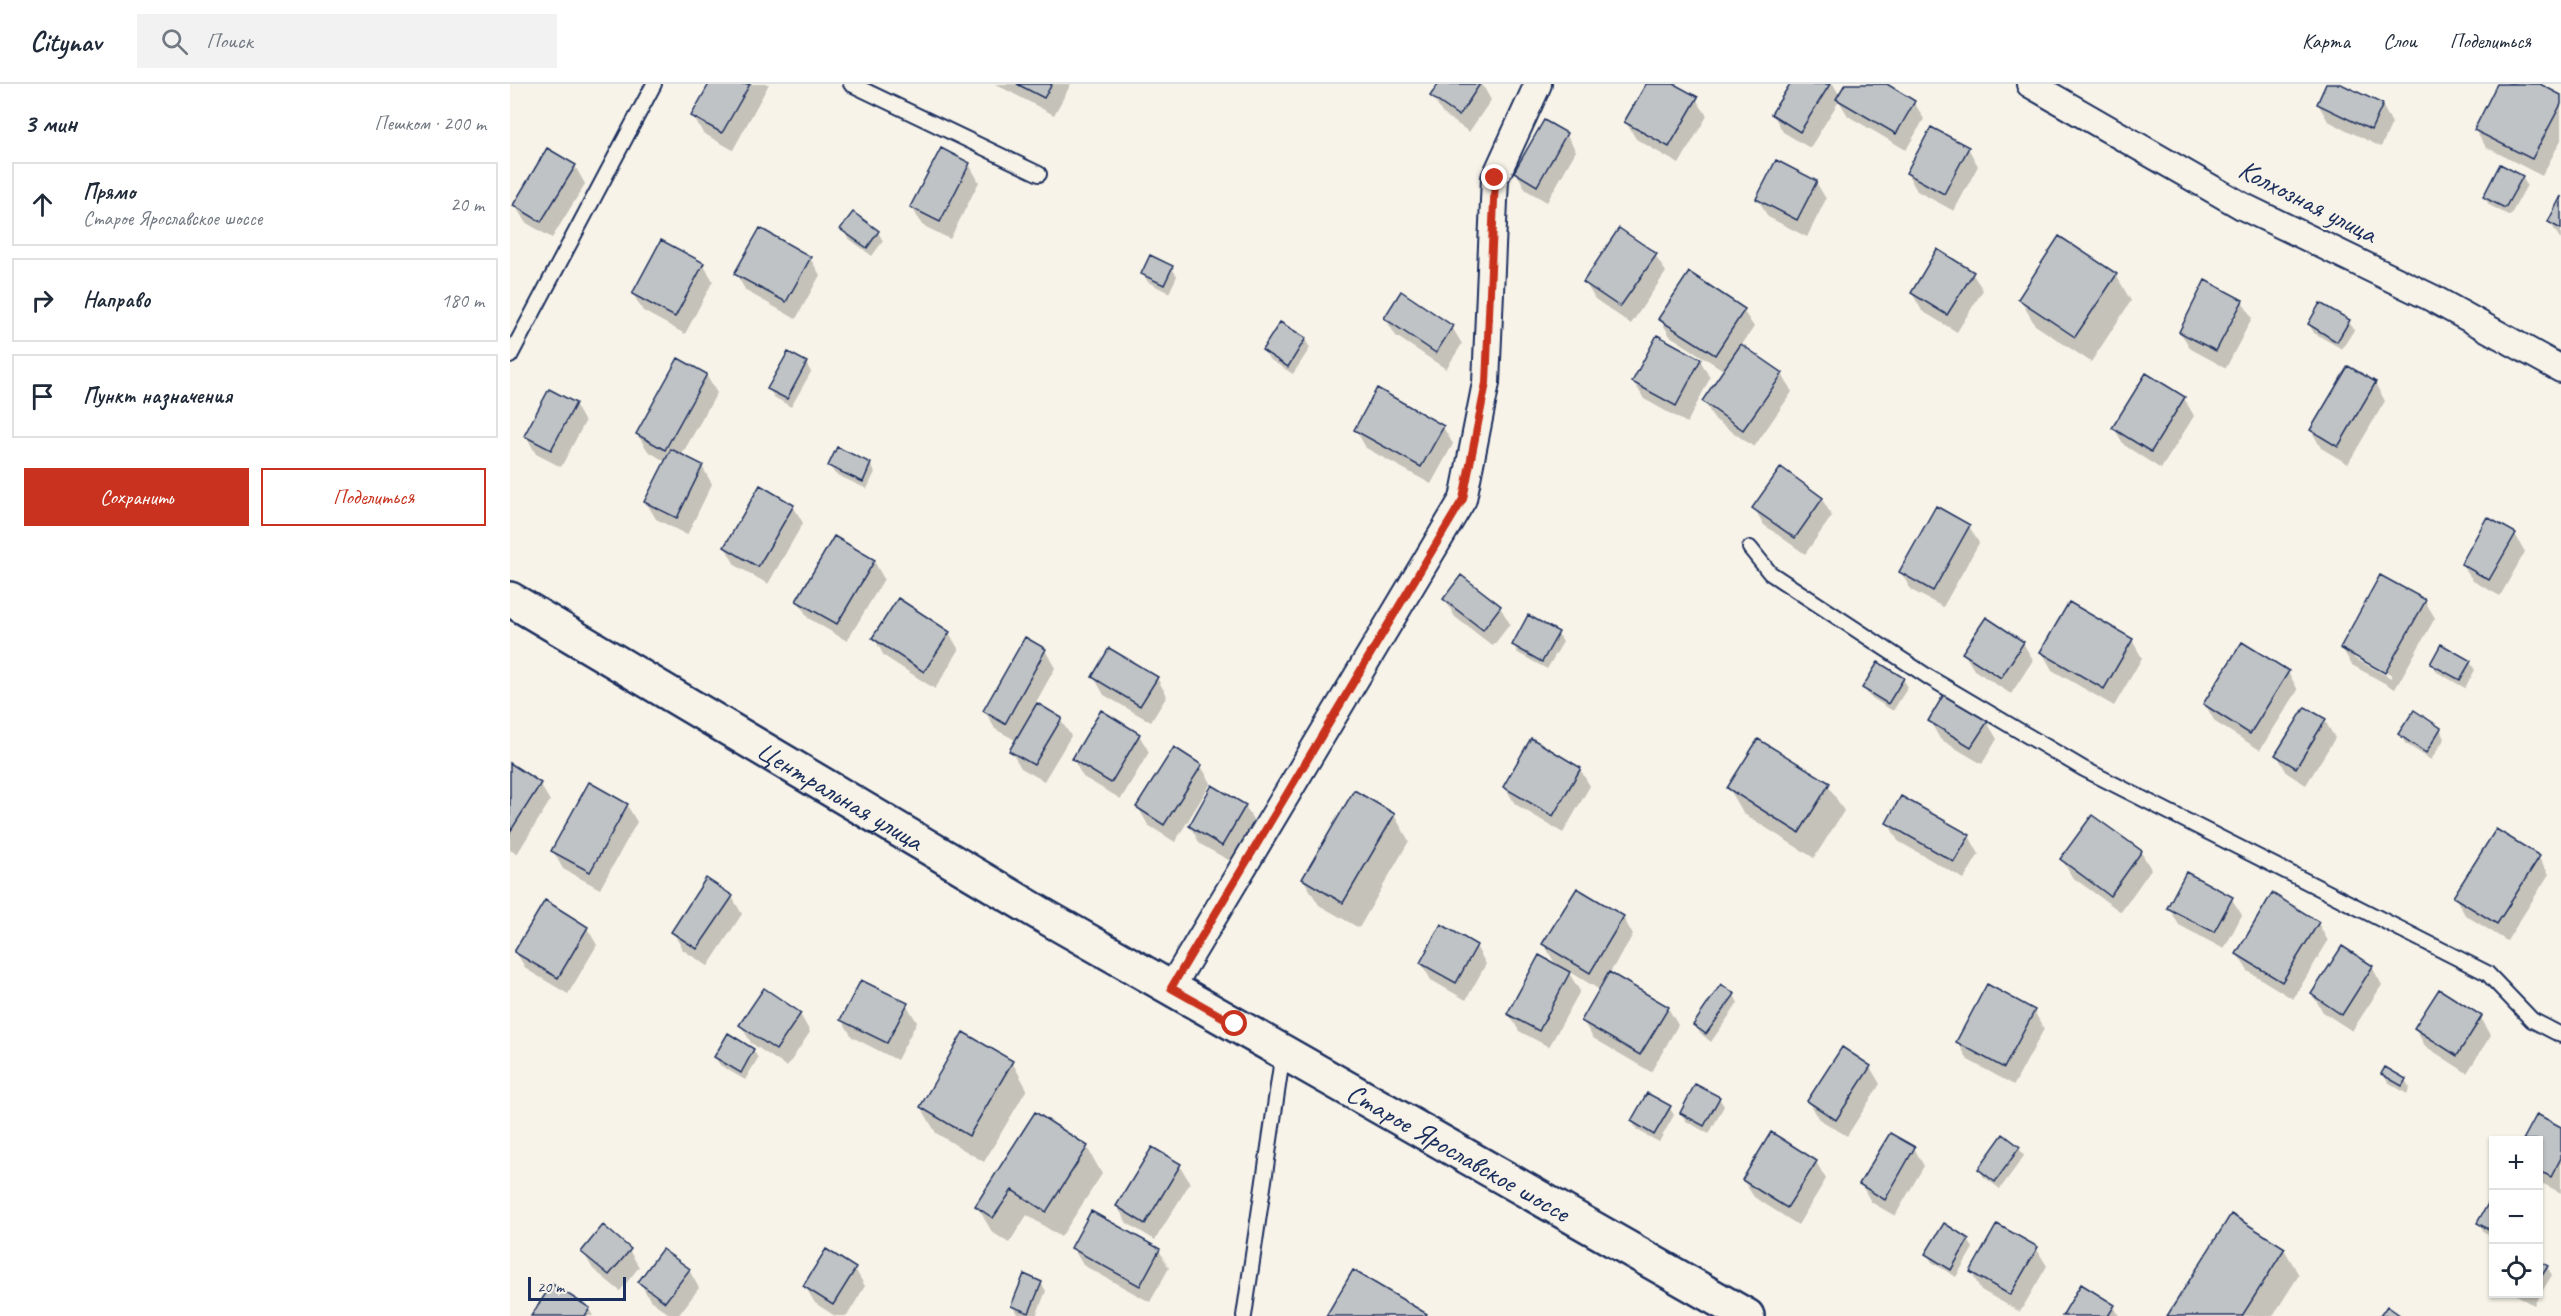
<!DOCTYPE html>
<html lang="ru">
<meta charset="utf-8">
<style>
:root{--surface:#fff;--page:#f2f2f3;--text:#1f2937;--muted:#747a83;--line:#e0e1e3;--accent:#c8321e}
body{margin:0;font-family:Caveat,sans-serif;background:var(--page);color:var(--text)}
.controls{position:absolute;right:18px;bottom:18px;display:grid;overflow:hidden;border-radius:0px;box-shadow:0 2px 4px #0004}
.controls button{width:54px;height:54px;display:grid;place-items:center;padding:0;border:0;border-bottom:2px solid var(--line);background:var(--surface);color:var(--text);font:30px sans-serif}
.scale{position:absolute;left:18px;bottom:15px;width:98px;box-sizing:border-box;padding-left:6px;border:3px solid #1b2f5e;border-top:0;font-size:16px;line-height:21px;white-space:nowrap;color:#1b2f5e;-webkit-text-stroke:4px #f7f3e8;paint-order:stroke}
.stop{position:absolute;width:18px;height:18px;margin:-14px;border:4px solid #c8321e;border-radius:50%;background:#fff}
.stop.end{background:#c8321e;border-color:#fff;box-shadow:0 2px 6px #0008}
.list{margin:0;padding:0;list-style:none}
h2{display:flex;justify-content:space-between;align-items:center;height:78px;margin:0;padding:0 24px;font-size:26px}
h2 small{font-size:20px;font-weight:400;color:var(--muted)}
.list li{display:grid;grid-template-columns:39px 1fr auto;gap:18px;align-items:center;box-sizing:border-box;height:84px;margin:0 12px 12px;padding:0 12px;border:2px solid var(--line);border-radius:0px}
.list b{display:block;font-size:22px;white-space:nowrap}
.list p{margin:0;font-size:20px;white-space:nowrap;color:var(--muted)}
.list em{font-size:20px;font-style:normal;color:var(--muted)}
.actions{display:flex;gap:12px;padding:18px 24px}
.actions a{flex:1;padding:14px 0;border:2px solid var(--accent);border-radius:0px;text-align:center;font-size:21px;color:var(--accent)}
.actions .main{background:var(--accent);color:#fff}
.icon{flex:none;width:33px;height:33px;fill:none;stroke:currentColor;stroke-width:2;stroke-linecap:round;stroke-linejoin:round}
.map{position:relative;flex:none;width:2051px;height:1232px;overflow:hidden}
header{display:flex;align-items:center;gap:36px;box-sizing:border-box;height:84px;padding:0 30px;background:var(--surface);border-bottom:2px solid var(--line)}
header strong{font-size:28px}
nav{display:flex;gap:33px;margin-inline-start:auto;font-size:21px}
.search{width:420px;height:54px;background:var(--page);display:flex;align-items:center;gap:15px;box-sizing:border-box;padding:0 21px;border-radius:0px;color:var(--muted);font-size:22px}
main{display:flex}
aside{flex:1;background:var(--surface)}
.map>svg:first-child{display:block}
.shadow{fill:#0003;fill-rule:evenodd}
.building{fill:#c0c3c5;stroke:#1b2f5e;stroke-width:1.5}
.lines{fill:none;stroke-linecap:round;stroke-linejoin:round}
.service-casing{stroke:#1b2f5e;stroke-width:18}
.minor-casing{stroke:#1b2f5e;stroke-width:30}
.secondary-casing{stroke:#1b2f5e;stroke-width:38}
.service{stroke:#f7f3e8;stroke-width:14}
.minor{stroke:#f7f3e8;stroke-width:26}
.secondary{stroke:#f7f3e8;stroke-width:33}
.route{stroke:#c8321e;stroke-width:8}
.labels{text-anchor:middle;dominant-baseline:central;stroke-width:4.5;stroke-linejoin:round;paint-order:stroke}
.street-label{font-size:28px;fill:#1b2f5e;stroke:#f7f3e8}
</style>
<header>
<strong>Citynav</strong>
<div class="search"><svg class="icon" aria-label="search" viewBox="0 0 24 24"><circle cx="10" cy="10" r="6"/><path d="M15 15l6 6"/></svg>Поиск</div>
<nav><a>Карта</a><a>Слои</a><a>Поделиться</a></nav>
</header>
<main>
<aside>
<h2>3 мин<small>Пешком · 200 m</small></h2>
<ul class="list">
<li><svg class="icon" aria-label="ahead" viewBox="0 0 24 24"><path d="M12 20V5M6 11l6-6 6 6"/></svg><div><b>Прямо</b><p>Старое Ярославское шоссе</p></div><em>20 m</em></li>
<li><svg class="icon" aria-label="right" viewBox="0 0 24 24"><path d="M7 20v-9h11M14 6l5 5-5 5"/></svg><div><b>Направо</b></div><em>180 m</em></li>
<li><svg class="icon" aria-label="arrive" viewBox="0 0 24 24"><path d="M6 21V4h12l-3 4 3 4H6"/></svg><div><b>Пункт назначения</b></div></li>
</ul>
<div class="actions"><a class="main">Сохранить</a><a>Поделиться</a></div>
</aside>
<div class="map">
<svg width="2051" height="1232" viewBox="0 0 2051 1232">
<rect width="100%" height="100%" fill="#f7f3e8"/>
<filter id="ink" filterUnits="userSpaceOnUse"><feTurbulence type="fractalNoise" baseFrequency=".0167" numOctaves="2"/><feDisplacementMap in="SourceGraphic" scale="12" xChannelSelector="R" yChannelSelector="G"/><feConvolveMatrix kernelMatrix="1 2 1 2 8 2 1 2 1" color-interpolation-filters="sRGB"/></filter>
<g filter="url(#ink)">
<path class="shadow" d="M201,0H259L223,66L193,49L183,32Z
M485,0H561L544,31Z
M930,0H972L981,16L959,48L932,29L922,12Z
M1137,0H1161L1186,15L1197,32L1169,80L1126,55L1116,38Z
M1281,0H1323L1330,12L1337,0H1374L1404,18L1414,35L1396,66L1338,32L1329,17L1300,64L1273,48L1263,30Z
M1818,0H1828L1872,21L1882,39L1871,63L1818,37L1808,20Z
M1989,0H2027L2051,12V56L2032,92L1976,63L1965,46Z
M1056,50L1066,67L1037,118L1016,106L1006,88Z
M1458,64L1468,82L1444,127L1407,107L1397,89Z
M459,80L469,98L440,155L412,141L402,123Z
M65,82L75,100L42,154L15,138L5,121Z
M2012,93L2017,101L2000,132L1979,121L1974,112Z
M1306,98L1316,115L1297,153L1258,133L1248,115Z
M2051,115V156L2040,138Z
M343,130L368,148L373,157L362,172L337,153L332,145Z
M1145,171L1156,188L1121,240L1085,215L1075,198Z
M641,173L662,184L667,192L659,209L638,198L633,190Z
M300,174L310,191L286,235L236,207L226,190Z
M193,180L203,197L175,250L133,227L123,210Z
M1462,189L1473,206L1447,248L1412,227L1402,209Z
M1606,191L1621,217L1581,278L1525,241L1510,215Z
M1732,217L1742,234L1716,284L1681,265L1670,248Z
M1233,226L1244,243L1231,262L1272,290L1282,308L1244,363L1204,335L1194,317L1215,287L1160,252L1150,235Z
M875,234L942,243L952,260L936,285L886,252Z
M1839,238L1844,246L1832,265L1804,249L1799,240Z
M795,255L800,264L783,290L759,275L754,266Z
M169,276L196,291L207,309L171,372L192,382L202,400L177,451L146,435L136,418L156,378L138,367L127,350Z
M1190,276L1200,294L1177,339L1134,315L1124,298Z
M296,279L301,288L281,323L264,313L259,305Z
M1839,284L1865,299L1875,317L1838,380L1811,364L1801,346Z
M1637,291L1674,314L1684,332L1651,385L1614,361L1604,344Z
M65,320L75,338L51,383L26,370L16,352Z
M933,343L943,360L921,400L856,364L846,346Z
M360,380L365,388L357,405L325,390L320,382Z
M1312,415L1322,432L1295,470L1254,441L1244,424Z
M283,422L293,439L258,500L225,481L215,463Z
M1459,442L1469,459L1433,523L1401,506L1391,488Z
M2005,450L2015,468L1990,512L1963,497L1952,480Z
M364,477L374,495L337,557L298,534L288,517Z
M935,515L990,523L1000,540L983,562L945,533Z
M1915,517L1925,534L1885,605L1842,581L1832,564ZM1844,570L1882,591L1881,594L1844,574Z
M439,549L449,566L425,605L374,572L364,554Z
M1048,550L1053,558L1037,585L1008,569L1004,561Z
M1622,556L1632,574L1604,622L1542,586L1532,568Z
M1513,559L1523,576L1501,610L1464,586L1454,569Z
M535,566L545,584L525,620L550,635L561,652L534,697L511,684L501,667L507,657L485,645L475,627Z
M1960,578L1965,586L1955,604L1927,588L1922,580Z
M1778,588L1788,606L1750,666L1705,638L1695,620Z
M584,593L647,594L657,612L641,638L594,611Z
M1393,595L1398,603L1383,627L1359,612L1354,604Z
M1905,628L1930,645L1935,654L1921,676L1895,659L1890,650Z
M1420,637L1477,638L1487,655L1472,680L1430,655Z
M1815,637L1825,654L1796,701L1777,689L1767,671Z
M629,651L639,668L611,715L573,693L563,675Z
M0,681L30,700L40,717L7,770L0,766Z
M691,682L701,699L665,758L638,741L628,723Z
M1070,685L1080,702L1053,749L1005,720L995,703Z
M1318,701L1334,727L1304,774L1234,730L1219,704Z
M117,721L127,738L90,805L53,785L43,767Z
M735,722L745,739L722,778L690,760L680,742Z
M884,731L899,757L849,844L809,821L793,795Z
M1378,739L1459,752L1469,770L1454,795L1388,757Z
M1631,768L1641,785L1611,828L1562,793L1552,775Z
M2028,773L2039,790L1997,857L1955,831L1945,813Z
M222,813L232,830L198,882L173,866L163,848Z
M1721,814L1732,831L1714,865L1669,841L1659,824Z
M1113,833L1123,851L1099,890L1158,924L1168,941L1141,988L1083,954L1073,937L1090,906L1057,886L1070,907L1039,963L1009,947L999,930L1047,883L1034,860Z
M1808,839L1818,857L1783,915L1738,887L1727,870Z
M931,842L966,862L976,880L956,916L921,896L911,879Z
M77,844L87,861L58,910L16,885L6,868Z
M1862,883L1872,901L1842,947L1813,928L1802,910Z
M255,906L290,930L300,948L277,983L241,959L231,941Z
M1929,907L1971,934L1981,951L1957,989L1915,962L1905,944Z
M1224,911L1228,919L1201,958L1190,949L1185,941Z
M396,920L407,938L387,976L342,953L332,936Z
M1524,927L1534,945L1504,1001L1458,976L1448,958Z
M243,966L248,974L235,996L210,981L205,973Z
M502,978L517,1005L474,1078L426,1049L411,1023Z
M1360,983L1370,1000L1337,1052L1309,1035L1299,1017Z
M1873,990L1895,996L1900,1004L1897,1010L1878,998Z
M1209,1014L1214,1022L1199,1050L1176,1037L1171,1029Z
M1159,1023L1164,1031L1149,1058L1127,1046L1122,1037Z
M526,1030L577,1063L592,1090L551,1153L517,1131L499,1159L482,1148L467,1122Z
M2028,1032L2051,1045V1109L2028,1097V1056H2015Z
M1404,1064L1414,1082L1385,1132L1361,1118L1351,1100Z
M1509,1064L1514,1072L1490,1105L1474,1093L1469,1085Z
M643,1065L670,1082L680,1099L645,1156L617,1139L607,1122Z
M1306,1078L1316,1095L1288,1141L1244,1113L1233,1096Z
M1984,1122V1153L1974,1148L1969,1139Z
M1458,1156L1463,1164L1446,1193L1422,1178L1417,1170Z
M563,1164L649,1166L659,1184L640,1218L573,1181Z
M1526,1164L1537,1182L1510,1228L1471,1206L1461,1188Z
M1774,1165L1789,1191L1763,1232H1658Z
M119,1166L129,1183L110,1207L83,1185L73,1168Z
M2028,1177L2037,1183L2042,1191L2024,1221L2005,1210H2028Z
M345,1185L355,1202L337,1232H325L305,1219L295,1202Z
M179,1186L189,1204L168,1232H162L140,1216L130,1198Z
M531,1199L536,1207L526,1232L507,1230L502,1221Z
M1604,1222L1609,1232H1554Z
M79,1225L83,1232H22Z"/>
<path class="building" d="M199,0H240L212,49L181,32Z
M507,0H542L534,14Z
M928,0H970L949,32L920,12Z
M1136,0H1164L1188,13L1159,63L1114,38Z
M1280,0H1320L1290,48L1261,30Z
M1335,0H1377L1405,17L1386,50L1326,15Z
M1816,0H1831L1873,20L1861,46L1807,20Z
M1987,0H2030L2051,11V20L2022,75L1964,46Z
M1034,36L1057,49L1027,102L1004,88Z
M1421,43L1459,63L1434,110L1396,89Z
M37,64L66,81L31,138L3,121Z
M431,64L460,79L430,138L400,123Z
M1266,76L1307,97L1287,136L1246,115Z
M1990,80L2013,92L1995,124L1973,113Z
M2051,112V145L2038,138Z
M343,128L369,147L357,164L330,145Z
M250,144L301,173L276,218L224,190Z
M1109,144L1147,170L1110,223L1073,198Z
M1549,152L1607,190L1565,253L1508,215Z
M151,156L194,179L165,233L122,210Z
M1427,165L1464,188L1437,231L1401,209Z
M640,171L663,182L654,201L631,190Z
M1179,188L1235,225L1205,271L1148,235Z
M1695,196L1733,216L1706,267L1669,248Z
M891,207L943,242L926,269L874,234Z
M1810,219L1840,236L1827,258L1798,240Z
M770,238L796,254L778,283L752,266Z
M1147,251L1191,275L1166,322L1122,298Z
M1231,260L1273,289L1233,346L1192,317Z
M278,268L297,278L277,315L257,305Z
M168,274L197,290L155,366L126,350Z
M1838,282L1866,298L1828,363L1800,346Z
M1636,289L1675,313L1641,368L1602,344Z
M867,304L934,342L911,383L844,346Z
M39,305L66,319L41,366L14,352Z
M327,363L361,379L353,398L318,382Z
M161,365L193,381L167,434L134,418Z
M1271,383L1313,414L1285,454L1242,424Z
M250,401L284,421L248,483L214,463Z
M1426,422L1460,441L1423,507L1389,488Z
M1977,433L2006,449L1979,496L1951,480Z
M324,452L365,476L327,540L286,517Z
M951,491L991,522L973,546L933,515Z
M1870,491L1916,516L1875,589L1830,564Z
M388,514L440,548L414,588L362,554Z
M1559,518L1623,555L1594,605L1530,568Z
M1018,531L1049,548L1032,578L1002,561Z
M1476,533L1514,558L1491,594L1452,569Z
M515,553L536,565L495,640L473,627Z
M1732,558L1779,587L1740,650L1693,620Z
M1931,560L1961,577L1950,596L1920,580Z
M599,564L648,593L630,622L582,593Z
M1368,578L1394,594L1378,620L1352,604Z
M1434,610L1478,637L1461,663L1418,637Z
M527,619L552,634L524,681L499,667Z
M1795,623L1816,635L1786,684L1765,671Z
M591,626L630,650L601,699L562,675Z
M1904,626L1931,644L1916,669L1888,650Z
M1021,654L1071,684L1043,732L993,703Z
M1248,655L1320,699L1289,749L1217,704Z
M664,663L692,681L654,741L626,723Z
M0,679L31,699L0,748Z
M79,698L118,720L80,788L41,767Z
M702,701L736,721L712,762L679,742Z
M844,706L885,730L833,819L792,795Z
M1391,712L1460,751L1444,778L1376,739Z
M1582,731L1632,767L1600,812L1550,775Z
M1986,745L2030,772L1987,840L1943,813Z
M1676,788L1723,813L1704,848L1657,824Z
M196,794L223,812L187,865L161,848Z
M1067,804L1114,832L1080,889L1032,860Z
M1762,809L1809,838L1772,898L1726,870Z
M35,816L78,843L48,894L4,868Z
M931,840L967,861L946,899L910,879Z
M1832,862L1863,882L1832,931L1801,910Z
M1029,871L1060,888L1029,947L997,930Z
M1099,888L1159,923L1130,971L1071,937Z
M351,896L398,919L377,959L330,936Z
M1211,900L1225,910L1196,950L1183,941Z
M1477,900L1525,926L1494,984L1446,958Z
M254,904L291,929L266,966L229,941Z
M1929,905L1972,932L1947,972L1904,944Z
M453,948L503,977L459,1052L410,1023Z
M218,949L244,965L231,989L204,973Z
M1332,963L1361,982L1326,1036L1297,1017Z
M1875,983L1896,995L1892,1002L1871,990Z
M1185,1000L1210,1013L1194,1042L1170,1029Z
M1137,1009L1161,1022L1144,1051L1121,1037Z
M525,1028L578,1062L536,1128L502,1106L483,1134L465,1122Z
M2027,1030L2051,1043V1074L2041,1093L2028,1086V1056H2013Z
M1261,1048L1307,1077L1277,1124L1232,1096Z
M1380,1049L1405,1063L1375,1116L1349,1100Z
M1493,1050L1510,1063L1485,1098L1468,1085Z
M642,1063L671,1080L635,1140L606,1122Z
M1979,1118L1984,1120V1148L1967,1139Z
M581,1127L650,1165L630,1202L561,1164Z
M1721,1130L1775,1164L1732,1232H1657Z
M1434,1139L1459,1155L1441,1186L1415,1170Z
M1487,1140L1528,1163L1500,1211L1460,1188Z
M93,1141L121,1165L99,1191L71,1168Z
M152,1165L180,1185L155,1218L128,1198Z
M316,1165L346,1184L323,1221L293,1202Z
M2028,1176L2038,1182L2028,1198Z
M843,1186L917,1230L915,1232H816Z
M514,1190L532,1198L519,1229L501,1222Z
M42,1200L80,1224L75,1232H21Z
M1571,1200L1605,1221L1598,1232H1552Z
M1877,1222L1891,1232H1870Z"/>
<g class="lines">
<g class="service-casing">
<path id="service" d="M341,0L529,90
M0,272L144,0
M1240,464L1260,489L1420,594L1574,685L1977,889L2022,936L2051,951
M734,1232L773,968"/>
</g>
<g class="minor-casing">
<path id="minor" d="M1520,0L1732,122L1922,214L2051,285
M661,904L953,415L976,299L985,94L1028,0"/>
</g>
<g class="secondary-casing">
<g id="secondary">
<path id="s1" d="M0,515L536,833L1237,1232"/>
</g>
</g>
<use href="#service" class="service"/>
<use href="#minor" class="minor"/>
<use href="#secondary" class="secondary"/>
</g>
</g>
<g class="lines" filter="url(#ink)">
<path class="route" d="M725,940L661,904L953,415L976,299L985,94"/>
</g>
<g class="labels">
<g class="street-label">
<text transform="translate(1798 117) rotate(27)">Колхозная улица</text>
<text stroke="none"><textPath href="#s1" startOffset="384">Центральная улица</textPath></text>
<text stroke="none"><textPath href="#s1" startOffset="1098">Старое Ярославское шоссе</textPath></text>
</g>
</g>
</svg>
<div class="controls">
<button>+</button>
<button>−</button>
<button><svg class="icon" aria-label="locate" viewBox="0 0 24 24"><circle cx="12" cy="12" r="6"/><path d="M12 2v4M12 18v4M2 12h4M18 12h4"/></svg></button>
</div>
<div class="scale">20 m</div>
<div class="stop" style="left:725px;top:940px"></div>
<div class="stop end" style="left:985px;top:94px"></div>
</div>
</main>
